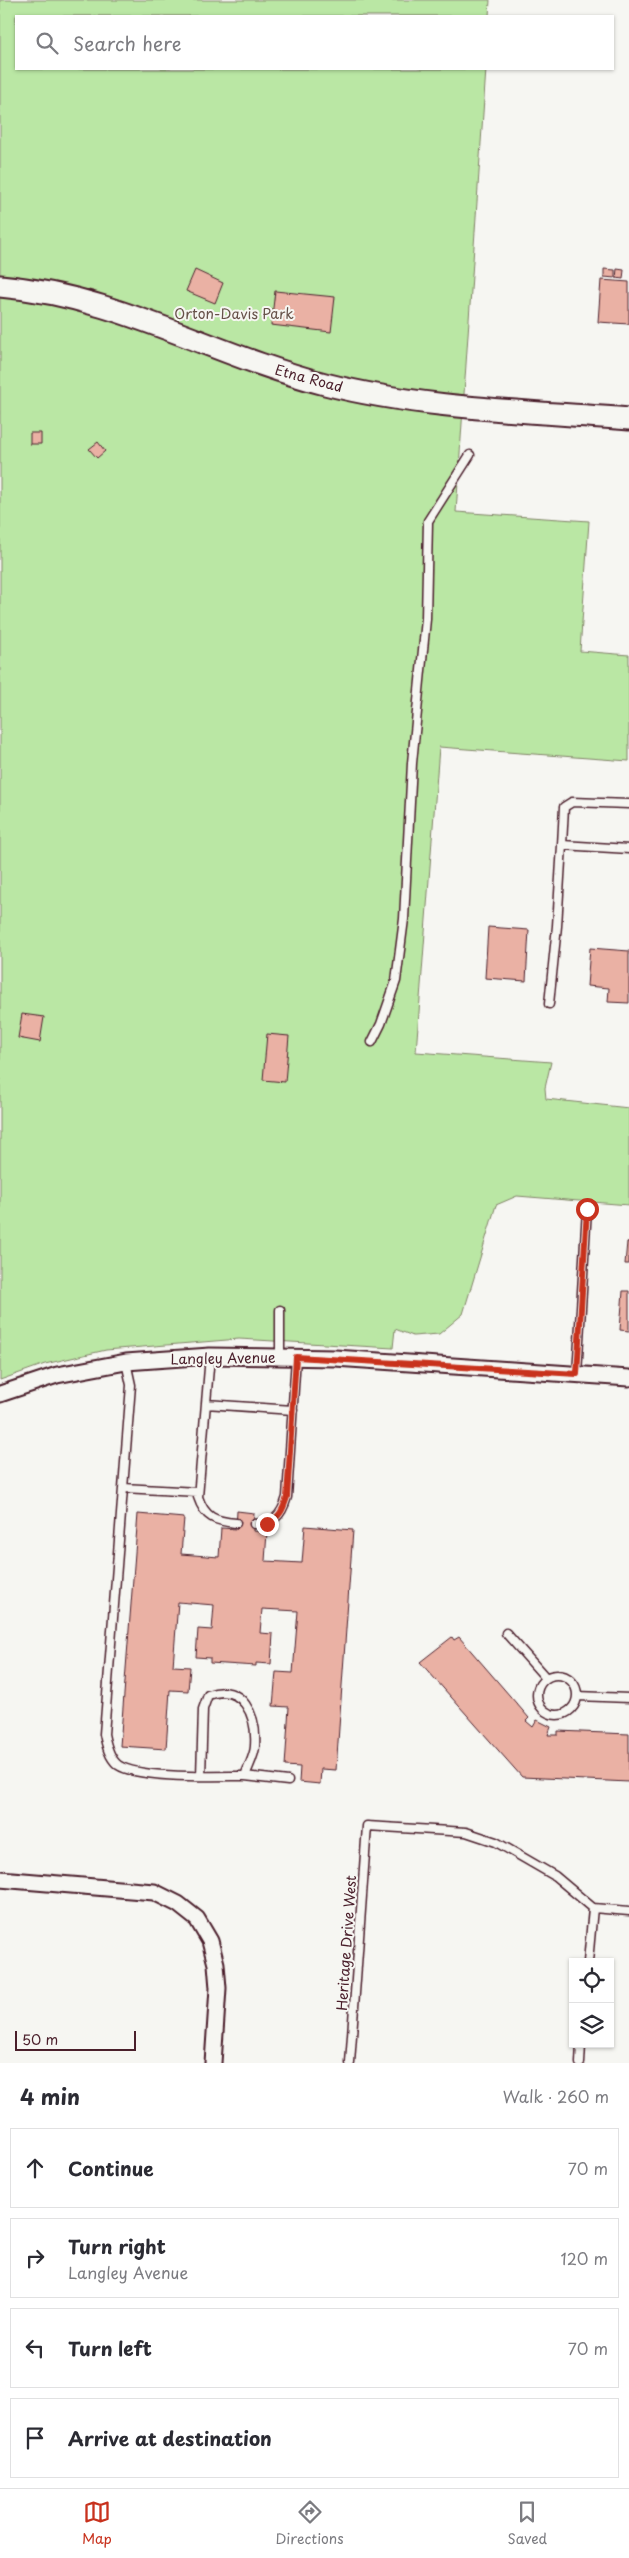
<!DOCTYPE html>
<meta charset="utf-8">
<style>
:root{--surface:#fff;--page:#f7f7f7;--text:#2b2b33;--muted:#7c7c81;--line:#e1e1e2;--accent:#c8321e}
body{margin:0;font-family:"Playpen Sans",sans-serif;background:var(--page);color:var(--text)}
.controls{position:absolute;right:15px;bottom:15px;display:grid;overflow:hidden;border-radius:0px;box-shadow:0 1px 4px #0004}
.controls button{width:45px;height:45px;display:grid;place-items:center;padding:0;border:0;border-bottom:1px solid var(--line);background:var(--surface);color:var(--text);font:25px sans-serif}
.scale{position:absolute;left:15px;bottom:12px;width:121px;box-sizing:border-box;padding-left:5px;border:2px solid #4a1f2b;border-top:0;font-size:14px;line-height:18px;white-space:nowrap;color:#4a1f2b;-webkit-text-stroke:4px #f6f6f2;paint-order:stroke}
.stop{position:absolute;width:15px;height:15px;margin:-11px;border:4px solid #c8321e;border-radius:50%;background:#fff}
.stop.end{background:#c8321e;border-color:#fff;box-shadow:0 1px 5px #0008}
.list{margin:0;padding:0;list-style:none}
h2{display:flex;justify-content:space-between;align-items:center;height:65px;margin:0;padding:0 20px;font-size:21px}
h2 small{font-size:16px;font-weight:400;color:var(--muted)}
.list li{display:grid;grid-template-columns:32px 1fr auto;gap:15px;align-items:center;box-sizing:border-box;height:80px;margin:0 10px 10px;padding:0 10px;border:1px solid var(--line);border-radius:0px}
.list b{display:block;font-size:19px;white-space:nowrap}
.list p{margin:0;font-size:16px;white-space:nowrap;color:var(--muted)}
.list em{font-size:16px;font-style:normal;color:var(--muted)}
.icon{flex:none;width:28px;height:28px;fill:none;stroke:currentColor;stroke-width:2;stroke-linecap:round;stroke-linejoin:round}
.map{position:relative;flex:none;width:629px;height:2063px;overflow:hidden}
.search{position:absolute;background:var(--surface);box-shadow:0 1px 4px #0004;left:15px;right:15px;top:15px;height:55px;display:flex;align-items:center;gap:12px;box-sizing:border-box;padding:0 18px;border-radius:0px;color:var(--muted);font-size:19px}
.sheet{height:425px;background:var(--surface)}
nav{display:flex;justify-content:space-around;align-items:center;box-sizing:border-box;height:70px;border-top:1px solid var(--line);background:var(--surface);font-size:14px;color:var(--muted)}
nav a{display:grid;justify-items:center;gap:2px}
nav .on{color:var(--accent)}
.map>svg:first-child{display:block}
.green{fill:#bae7a4;stroke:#828368}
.building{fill:#eab1a4;stroke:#4a1f2b}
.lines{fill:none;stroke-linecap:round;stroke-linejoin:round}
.lane-casing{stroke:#4a1f2b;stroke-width:11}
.street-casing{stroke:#4a1f2b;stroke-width:19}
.secondary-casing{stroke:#4a1f2b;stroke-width:25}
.lane{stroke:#f6f6f2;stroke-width:8}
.street{stroke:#f6f6f2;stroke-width:15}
.secondary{stroke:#f6f6f2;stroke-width:21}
.route{stroke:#c8321e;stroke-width:6}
.labels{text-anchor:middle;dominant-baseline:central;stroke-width:4;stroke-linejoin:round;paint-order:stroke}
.park-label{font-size:14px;fill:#665149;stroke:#f6f6f2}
.street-label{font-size:14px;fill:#4a1f2b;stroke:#f6f6f2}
</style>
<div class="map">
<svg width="629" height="2063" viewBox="0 0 629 2063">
<rect width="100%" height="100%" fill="#f6f6f2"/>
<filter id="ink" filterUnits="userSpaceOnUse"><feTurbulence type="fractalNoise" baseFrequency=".02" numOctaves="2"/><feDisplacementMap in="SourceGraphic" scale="10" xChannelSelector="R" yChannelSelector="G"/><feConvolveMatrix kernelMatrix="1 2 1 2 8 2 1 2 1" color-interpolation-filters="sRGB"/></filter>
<g filter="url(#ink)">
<path class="green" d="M0,0H490L489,16H16V69H486L456,512L589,521L580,651L629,655V761L439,747L416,1052L551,1062L545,1088L546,1099L629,1108V1205L517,1196L496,1205L463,1314L439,1334L413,1336L395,1329L393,1348L239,1339L106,1350L45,1364L0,1380Z"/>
<path class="building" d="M604,269L615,270V278L604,277Z
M617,269L624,270L623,279L616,278Z
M195,270L223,283L215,303L186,291Z
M601,280L629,282V324L598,322Z
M275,291L335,297L331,332L271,325Z
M30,433H41V444H30Z
M98,442L105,451L97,458L89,449Z
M488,927L529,930L526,981L485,978Z
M590,948L629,951V1003L608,1002L609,988L587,986Z
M22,1014L44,1017L40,1042L18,1038Z
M267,1034L289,1036L285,1082L263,1080Z
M627,1242H629V1264H625Z
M623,1291H629V1331L620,1330Z
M237,1511L254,1513L253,1531L267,1532L265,1561L302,1563L305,1526L353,1530L336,1770L321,1769L320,1784L299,1782L300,1767L285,1766L289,1707L273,1706L276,1672L293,1673L298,1611L262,1609L260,1633L273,1634L271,1664L256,1663V1666L210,1663V1658L196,1657L198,1629L212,1630L214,1605L178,1602L173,1666L190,1667L188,1691L170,1690L166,1749L120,1746L138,1514L184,1518L181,1554L219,1557L221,1528L236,1529Z
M452,1637L454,1640L459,1637L529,1718L526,1721L533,1727L537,1720L551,1727L548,1735H558V1731L629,1734V1782L522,1777L420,1662Z"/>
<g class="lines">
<g class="lane-casing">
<path id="lane" d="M562,845L564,807L572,802L629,804
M549,1004L557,926L562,845L629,849
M372,1042L381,1024L396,981L404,919L412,763L426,619L428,521L470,455
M280,1310V1357
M210,1356L198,1497C205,1518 215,1521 236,1523
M126,1362L131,1385L104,1734C106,1744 109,1758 118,1765C139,1779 217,1776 245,1776C248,1767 255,1755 255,1746C257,1716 243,1682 208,1695L203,1709L201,1776
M577,1374L587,1209
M206,1404L293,1410
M123,1488L198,1492
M254,1524C274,1523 281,1517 287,1497L296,1357
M506,1633L546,1678
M537 1695a20 20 0 1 1 40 0a20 20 0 1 1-40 0Z
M577,1696L629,1698
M245,1776L288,1781
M588,1962L593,1908
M350,2063L367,1826L466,1832L496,1842L555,1876L593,1908L629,1911
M580,2063L581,2044"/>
</g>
<g class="street-casing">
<path id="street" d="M0,1394L57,1375L126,1362L210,1356L335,1358L629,1378
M0,1879L154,1892L178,1904L197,1919L210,1941L216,1964L218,1988L213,2063"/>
</g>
<g class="secondary-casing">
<path id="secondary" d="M0,286C119,296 212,355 325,384C423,409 528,411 629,419"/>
</g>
<use href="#lane" class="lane"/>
<use href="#street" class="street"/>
<use href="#secondary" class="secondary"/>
</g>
</g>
<g class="lines" filter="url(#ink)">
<path class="route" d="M267,1524C280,1517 283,1510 287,1497L296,1357L577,1374L587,1209"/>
</g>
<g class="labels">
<g class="park-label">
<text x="234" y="313">Orton-Davis Park</text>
</g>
<g class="street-label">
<text transform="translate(309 378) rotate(15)">Etna Road</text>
<text transform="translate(223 1358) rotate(-1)">Langley Avenue</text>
<text transform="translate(346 1943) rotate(-86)">Heritage Drive West</text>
</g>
</g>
</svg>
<div class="controls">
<button><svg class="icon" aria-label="locate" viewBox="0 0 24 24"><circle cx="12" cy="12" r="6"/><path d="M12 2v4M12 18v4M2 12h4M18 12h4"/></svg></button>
<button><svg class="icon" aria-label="layers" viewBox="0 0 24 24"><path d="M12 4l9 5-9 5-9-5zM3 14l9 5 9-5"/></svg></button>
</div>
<div class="scale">50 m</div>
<div class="stop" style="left:587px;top:1209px"></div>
<div class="stop end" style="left:267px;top:1524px"></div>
<div class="search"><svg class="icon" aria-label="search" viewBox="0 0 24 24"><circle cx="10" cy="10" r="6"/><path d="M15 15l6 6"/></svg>Search here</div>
</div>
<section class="sheet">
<h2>4 min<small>Walk · 260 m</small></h2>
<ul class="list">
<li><svg class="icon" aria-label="ahead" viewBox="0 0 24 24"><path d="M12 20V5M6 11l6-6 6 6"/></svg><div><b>Continue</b></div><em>70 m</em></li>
<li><svg class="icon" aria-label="right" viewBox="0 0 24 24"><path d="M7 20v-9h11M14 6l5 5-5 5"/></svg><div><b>Turn right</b><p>Langley Avenue</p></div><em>120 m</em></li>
<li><svg class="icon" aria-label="left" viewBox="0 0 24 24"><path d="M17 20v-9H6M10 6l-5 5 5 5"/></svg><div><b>Turn left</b></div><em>70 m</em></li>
<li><svg class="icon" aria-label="arrive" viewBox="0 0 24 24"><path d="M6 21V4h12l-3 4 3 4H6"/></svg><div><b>Arrive at destination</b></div></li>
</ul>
</section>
<nav>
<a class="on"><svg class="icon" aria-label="map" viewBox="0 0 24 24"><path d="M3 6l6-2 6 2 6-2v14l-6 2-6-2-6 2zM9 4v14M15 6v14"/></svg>Map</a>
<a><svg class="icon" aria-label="directions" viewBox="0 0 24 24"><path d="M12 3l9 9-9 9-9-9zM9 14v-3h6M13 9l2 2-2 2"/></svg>Directions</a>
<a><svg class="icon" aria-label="saved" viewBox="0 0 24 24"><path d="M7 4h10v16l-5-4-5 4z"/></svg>Saved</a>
</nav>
